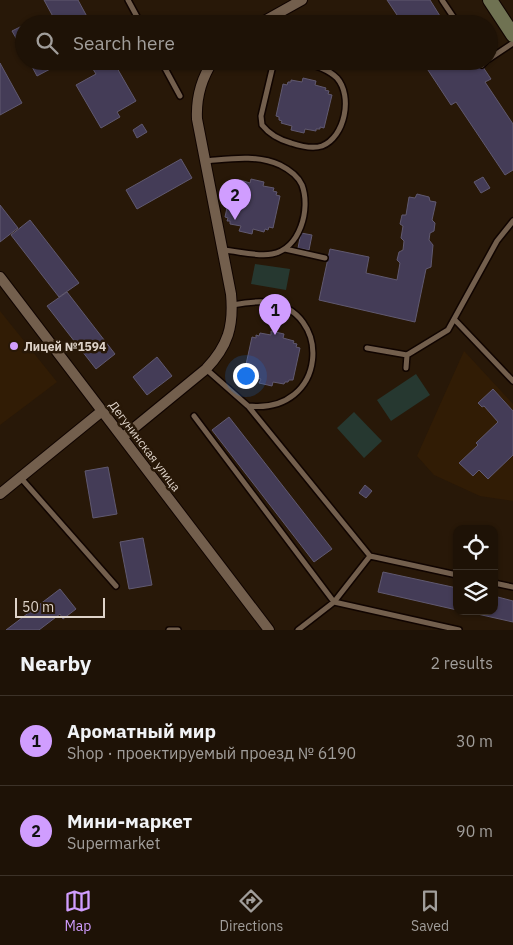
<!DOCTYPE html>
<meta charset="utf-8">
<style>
:root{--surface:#1e1206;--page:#261b10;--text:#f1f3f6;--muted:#a19e9b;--line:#3c3228;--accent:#d09dff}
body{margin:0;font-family:"IBM Plex Sans",sans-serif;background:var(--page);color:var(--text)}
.controls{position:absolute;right:15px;bottom:15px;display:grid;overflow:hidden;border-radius:10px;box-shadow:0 1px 4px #0004}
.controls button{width:45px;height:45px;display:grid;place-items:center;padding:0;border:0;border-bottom:1px solid var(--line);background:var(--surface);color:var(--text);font:25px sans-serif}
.scale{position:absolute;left:15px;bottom:12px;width:90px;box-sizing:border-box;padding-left:5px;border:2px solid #ded3c9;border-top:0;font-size:14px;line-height:18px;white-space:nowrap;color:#ded3c9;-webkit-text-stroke:4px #281808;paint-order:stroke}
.you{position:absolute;left:245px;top:375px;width:18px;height:18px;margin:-12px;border:4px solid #fff;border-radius:50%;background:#1a73e8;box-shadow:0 0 0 8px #1a73e833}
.badge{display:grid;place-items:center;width:32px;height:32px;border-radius:50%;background:var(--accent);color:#111;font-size:16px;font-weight:700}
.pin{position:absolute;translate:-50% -41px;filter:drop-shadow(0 1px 2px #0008)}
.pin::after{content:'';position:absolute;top:26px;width:18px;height:15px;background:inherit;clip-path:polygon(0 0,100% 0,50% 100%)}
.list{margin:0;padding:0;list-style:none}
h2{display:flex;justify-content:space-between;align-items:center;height:65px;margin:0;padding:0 20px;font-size:21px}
h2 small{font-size:16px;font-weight:400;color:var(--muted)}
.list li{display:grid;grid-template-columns:32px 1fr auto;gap:15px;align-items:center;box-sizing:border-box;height:90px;padding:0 20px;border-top:1px solid var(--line)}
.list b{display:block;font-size:19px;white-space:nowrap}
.list p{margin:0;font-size:16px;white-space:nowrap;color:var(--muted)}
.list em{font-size:16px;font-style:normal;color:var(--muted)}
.icon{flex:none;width:28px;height:28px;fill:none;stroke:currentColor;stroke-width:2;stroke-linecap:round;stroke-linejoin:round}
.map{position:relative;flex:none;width:513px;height:630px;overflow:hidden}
.search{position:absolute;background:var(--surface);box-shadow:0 1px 4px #0004;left:15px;right:15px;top:15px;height:55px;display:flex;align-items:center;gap:12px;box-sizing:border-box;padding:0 18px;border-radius:28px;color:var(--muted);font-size:19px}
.sheet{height:245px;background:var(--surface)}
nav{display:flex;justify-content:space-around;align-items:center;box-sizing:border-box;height:70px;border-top:1px solid var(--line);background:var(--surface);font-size:14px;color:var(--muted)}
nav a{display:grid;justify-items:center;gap:2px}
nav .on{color:var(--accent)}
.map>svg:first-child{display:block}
.built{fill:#311c05}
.green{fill:#263830}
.building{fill:#443c57;stroke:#605970}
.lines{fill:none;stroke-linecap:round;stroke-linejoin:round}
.lane-casing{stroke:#100400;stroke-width:8}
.street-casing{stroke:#100400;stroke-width:12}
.secondary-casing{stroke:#100400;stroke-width:16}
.lane{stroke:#735f4d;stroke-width:5}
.street{stroke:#735f4d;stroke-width:10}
.secondary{stroke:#6f7252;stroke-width:14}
.poi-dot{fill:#d09dff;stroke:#281808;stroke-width:2}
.labels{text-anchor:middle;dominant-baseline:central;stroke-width:5;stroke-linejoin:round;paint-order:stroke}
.poi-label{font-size:12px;font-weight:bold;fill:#ded3c9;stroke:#281808;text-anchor:start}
.street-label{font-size:12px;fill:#ded3c9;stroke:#281808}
</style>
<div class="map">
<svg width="513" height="630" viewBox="0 0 513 630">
<rect width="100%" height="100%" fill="#281808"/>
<path class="built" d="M0,311L57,382L0,425Z
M464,351L513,404V501L480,496L434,475L417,456Z"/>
<path class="green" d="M255,264L290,269L286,290L251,284Z
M416,374L430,395L391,421L377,400Z
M354,412L382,441L364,458L337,428Z"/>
<path class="building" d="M44,0H78L91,24H57Z
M387,0H430L445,24H403Z
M24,25V52L12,31Z
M29,61H51L54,67L37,76Z
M88,61H94L98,67L107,61H113L136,101L117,112L120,117L101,128L76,85L96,74Z
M429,61H479L491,79L485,82L513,124V170L505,175L456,102L451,105L424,64Z
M0,63L22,103L0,115Z
M303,78L316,81L315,85L326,88L325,90L329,91L328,94L332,95L324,128L320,127V129H316V131L305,129L304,133L291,130L292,126L281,123L282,121L279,120V117L276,116L283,84L287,85L288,82H291V80L302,82Z
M142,124L147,132L137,138L133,130Z
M181,159L192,178L137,209L126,190Z
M483,177L490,188L481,193L474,182Z
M251,179L264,182L263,186L274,188L273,191L277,192L276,195L280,196L273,228L269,227L268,230L265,229L264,232L253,229L252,234L239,231L241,226L230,224V221H227L228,218L225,217L232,185H236V183H239L240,180L250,183Z
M417,194L429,197L430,201L436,202L432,220L435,223L434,231L430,233L429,240L433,245L431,267L426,269L415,322L319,300L330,249L369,257L366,273L397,280L400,263L397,260L399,252L403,250L404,241L401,238L403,226L400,224L402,215H406L409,197L415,198Z
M0,205L18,228L0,242Z
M30,220L79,283L59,297L11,235Z
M301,233L312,235L309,250L298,248Z
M67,292L115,354L96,369L47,306Z
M271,331L284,334L283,338L294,341L293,343L297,344L296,347L300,348L293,380H289L288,382H285L284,384L273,382L272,386L259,383L261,379L250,376V374L247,373L248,370L245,369L252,337L256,338V335L259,336L260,333L271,335Z
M157,357L172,376L147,395L133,377Z
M493,389L513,411V455L488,479L479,470L473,476L459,463L478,445L476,443L498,422L484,406L482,407L478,403Z
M229,417L332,549L314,562L212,430Z
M108,467L117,514L93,518L85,471Z
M365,485L372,491L366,498L359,493Z
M143,538L152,585L129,589L120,542Z
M383,572L457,588V610L378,592Z
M60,589L76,609L63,619L60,614L39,630H6Z
M494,596L513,601V622L464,611H494Z"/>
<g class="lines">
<g class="lane-casing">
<path id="lane" d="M128,0L141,24
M442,0L458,24
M489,59L513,43
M161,61L180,96
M274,61L261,116L262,125C270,135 280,140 291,143C300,146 313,149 322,146C345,137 353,96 337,78C327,68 312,64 298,61
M482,65L486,61
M204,161C229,159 256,154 280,165C288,169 298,176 302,185C311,209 300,249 272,254C257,257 238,251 223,250
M285,249L325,258
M232,305C243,303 255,301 266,302C334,309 328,415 248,406
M454,319L513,381
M367,348L407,355
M406,368L407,355L448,330L497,241L513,221
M206,369L248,406L370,556L457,575
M194,416L334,602L459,630
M20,477L116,586
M494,583L513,587
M169,630H178
M298,630L334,602L370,556"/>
</g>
<g class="street-casing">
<path id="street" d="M259,24L302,0
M0,277L269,630
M123,437L206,369C228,346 234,326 231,294L197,119C196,98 201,79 213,61
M0,494L102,411"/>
</g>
<g class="secondary-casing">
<path id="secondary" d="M490,0L513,35"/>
</g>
<use href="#lane" class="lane"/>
<use href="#street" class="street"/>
<use href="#secondary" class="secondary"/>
</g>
<circle class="poi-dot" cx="14" cy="346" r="5"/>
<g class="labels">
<g class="poi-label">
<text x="24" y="346">Лицей №1594</text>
</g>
<g class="street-label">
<text transform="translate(145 446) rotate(53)">Дегунинская улица</text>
</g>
</g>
</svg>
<div class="controls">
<button><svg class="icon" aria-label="locate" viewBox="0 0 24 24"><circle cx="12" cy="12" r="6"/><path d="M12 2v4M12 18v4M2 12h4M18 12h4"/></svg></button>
<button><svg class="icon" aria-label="layers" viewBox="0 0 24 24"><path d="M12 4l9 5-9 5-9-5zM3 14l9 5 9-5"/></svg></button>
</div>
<div class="scale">50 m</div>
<div class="you"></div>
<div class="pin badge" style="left:275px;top:335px">1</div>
<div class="pin badge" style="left:235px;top:220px">2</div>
<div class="search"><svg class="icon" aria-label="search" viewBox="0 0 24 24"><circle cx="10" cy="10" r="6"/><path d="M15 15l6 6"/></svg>Search here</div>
</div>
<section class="sheet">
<h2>Nearby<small>2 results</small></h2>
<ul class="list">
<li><span class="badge">1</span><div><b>Ароматный мир</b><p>Shop · проектируемый проезд № 6190</p></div><em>30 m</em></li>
<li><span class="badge">2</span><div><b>Мини-маркет</b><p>Supermarket</p></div><em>90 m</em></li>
</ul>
</section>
<nav>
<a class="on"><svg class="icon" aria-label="map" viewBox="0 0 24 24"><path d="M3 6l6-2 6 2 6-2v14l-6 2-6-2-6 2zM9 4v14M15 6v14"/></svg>Map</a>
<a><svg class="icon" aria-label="directions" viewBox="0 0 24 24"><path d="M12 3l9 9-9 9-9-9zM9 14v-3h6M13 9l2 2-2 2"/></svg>Directions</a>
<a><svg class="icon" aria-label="saved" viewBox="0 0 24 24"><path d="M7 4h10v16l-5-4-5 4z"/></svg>Saved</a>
</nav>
